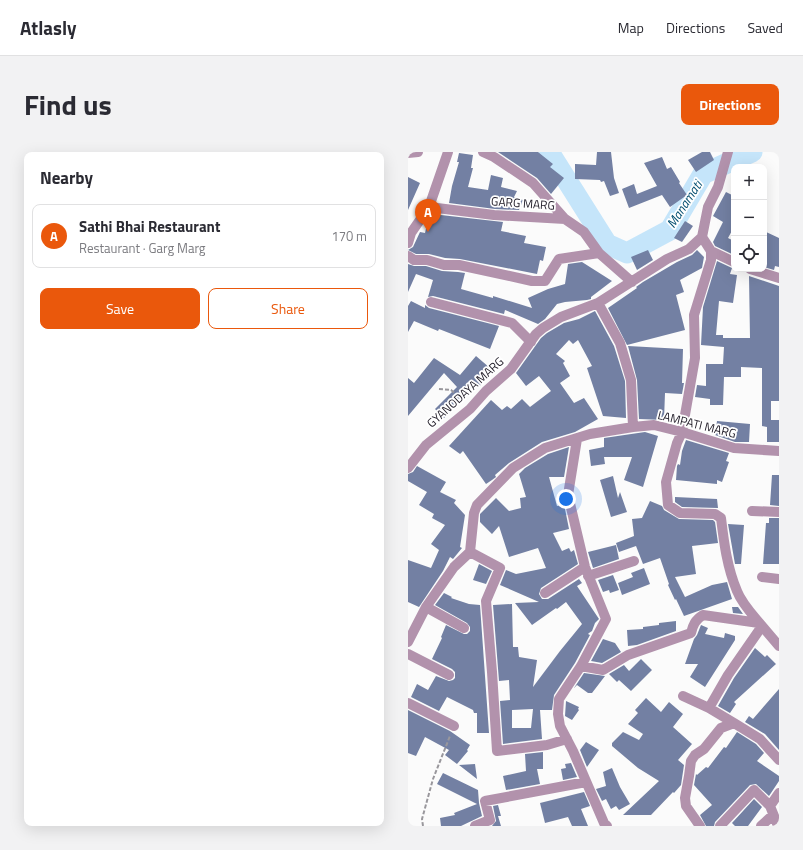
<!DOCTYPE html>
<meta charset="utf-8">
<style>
:root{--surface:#fff;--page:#f2f2f3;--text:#2b2b33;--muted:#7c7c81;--line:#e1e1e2;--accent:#ea580c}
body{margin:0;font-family:"Titillium Web",sans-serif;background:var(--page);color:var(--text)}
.controls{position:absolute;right:12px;top:12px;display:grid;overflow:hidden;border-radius:8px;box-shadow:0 4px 16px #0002}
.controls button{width:36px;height:36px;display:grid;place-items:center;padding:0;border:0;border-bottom:1px solid var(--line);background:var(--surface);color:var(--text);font:20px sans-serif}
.you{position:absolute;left:158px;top:347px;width:14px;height:14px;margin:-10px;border:3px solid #fff;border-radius:50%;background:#1a73e8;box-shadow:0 0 0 6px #1a73e833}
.badge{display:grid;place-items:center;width:26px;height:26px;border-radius:50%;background:var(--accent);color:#fff;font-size:13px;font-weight:700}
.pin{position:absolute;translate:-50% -33px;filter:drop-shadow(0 1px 2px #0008)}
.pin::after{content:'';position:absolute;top:21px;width:14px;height:12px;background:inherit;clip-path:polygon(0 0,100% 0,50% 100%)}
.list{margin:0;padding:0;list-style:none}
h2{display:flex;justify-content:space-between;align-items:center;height:52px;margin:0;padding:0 16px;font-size:17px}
h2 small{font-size:13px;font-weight:400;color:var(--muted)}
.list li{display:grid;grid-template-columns:26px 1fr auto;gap:12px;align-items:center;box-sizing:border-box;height:64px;margin:0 8px 8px;padding:0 8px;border:1px solid var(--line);border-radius:8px}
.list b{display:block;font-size:15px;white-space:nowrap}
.list p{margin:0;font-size:13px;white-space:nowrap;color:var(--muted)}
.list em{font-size:13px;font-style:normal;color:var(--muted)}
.actions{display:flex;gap:8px;padding:12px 16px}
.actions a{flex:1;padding:9px 0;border:1px solid var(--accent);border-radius:8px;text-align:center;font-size:14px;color:var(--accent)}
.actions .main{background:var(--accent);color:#fff}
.icon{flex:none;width:22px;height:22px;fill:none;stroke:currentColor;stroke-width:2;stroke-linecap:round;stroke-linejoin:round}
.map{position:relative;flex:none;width:371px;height:674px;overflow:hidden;border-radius:8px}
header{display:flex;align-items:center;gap:24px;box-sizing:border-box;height:56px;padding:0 20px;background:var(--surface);border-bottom:1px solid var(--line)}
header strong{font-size:19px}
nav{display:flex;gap:22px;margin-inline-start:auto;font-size:14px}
.intro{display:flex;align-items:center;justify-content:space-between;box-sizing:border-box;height:96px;padding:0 24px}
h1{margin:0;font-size:28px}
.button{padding:10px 18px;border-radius:8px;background:var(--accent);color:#fff;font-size:14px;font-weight:700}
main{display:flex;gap:24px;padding:0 24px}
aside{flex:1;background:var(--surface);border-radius:8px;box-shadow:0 4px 16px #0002}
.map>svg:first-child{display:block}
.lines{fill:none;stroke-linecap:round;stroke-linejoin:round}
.river{stroke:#c5e5fa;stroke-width:21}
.building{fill:#7380a3;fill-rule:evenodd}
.path{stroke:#99979c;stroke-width:2;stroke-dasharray:4 2;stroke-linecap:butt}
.minor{stroke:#b292ac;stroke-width:10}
.labels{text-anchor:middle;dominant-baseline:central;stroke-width:3.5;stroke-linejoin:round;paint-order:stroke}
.street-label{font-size:12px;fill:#25212c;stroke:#fff}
.water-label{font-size:13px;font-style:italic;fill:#014d6f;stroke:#fff}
</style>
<header>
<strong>Atlasly</strong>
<nav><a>Map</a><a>Directions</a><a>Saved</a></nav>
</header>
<div class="intro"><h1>Find us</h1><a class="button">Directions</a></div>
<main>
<aside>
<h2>Nearby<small></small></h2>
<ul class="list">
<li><span class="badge">A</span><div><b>Sathi Bhai Restaurant</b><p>Restaurant · Garg Marg</p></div><em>170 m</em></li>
</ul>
<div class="actions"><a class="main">Save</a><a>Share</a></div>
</aside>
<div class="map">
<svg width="371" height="674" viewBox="0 0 371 674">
<rect width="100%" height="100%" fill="#fbfbfb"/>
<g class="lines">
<path class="river" d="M141,0L199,92L219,101L262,78L295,22L344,0"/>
</g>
<path class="building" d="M90,0H130L145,12L142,15L156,26L143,42L129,26Z
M189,0H203L206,26L211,41L202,44L196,29L193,30L192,28L167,27V12L188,13Z
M294,0H302L306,8L288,20L280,8Z
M51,1L65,3L63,16H65L60,35L80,38L83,23L95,26L93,35L109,39L106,45L115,48L111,58L87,57L41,51L44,34L51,10H49Z
M254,5L259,17L263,15L272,30L271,31L279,43L262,55L254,43L221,56L214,37L226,32L229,42L249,34L236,11Z
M0,25L12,31L0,58Z
M318,40L326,44V75L320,86L326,89V103L307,94L305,90L315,70L305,64Z
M24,62L95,70L93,79L118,84L116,91L138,95L135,109L132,108L129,122L52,107L37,106L21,102H8L0,98L5,95L12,80L17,81L20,68Z
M277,69L285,74L274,90L266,86Z
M356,79L371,86V115L367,114L366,118L356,115Z
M240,98L245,108L229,118L223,105Z
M289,98L296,105L294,116L272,128L276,140L268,143L277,178L219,193L200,156L229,136L228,135L235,130L269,110L284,103Z
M309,109L324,116L322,122L329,123L325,151L311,149L308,183H315V186H342L341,124L371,134V249H363V268H371V290H359V275L354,274V216L333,215V225H316L315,253H302V247L287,245L289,233L298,234V212H315L316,195L293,193L295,155Z
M174,110L204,129L183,145V147L179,148L157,150L149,152L137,167L130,172L97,158L96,162L25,144L20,145L25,128L8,122L0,140V112L6,114H18L34,119L50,120L57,121L53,137L85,146V144L124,156L120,146L140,137L157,132L160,112Z
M3,149L17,156V153L21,156L91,174L82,197L31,177L30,179L6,169L0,180V154Z
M187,159L206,194L217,229L218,266L195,264L179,216L184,214L170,188L165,192L161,188L148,202L157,209L155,211L162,224L152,231L166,251L176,246L190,267L167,280L134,290L101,311L87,323L88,325L84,328L78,332L55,299L52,302L41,294L83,248L94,258L99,254L103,257L114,247L122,255L143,239L131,224L118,234L108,221L133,186L139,181L156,171L171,167Z
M220,194L275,197L274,231H276L274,242L257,241L256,268L231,267L229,228Z
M68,204L82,216L76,223L79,225L71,235L68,232L44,254L46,256L36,266L27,257L49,235L36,221L0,264V226L6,231L26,206L52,223Z
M309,269L342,272L341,290H327L307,283Z
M237,280L250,284L235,335L216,328L224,305H196L197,312L183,314L181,298L196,295V286Z
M278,288L321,301L318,309L321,310L314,330L309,328V332L268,328L269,314L270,312L272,313L274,299Z
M161,295L156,325H141L149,354L156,352L161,377L145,381L154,399L161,396L163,400L166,398L170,412L133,436L131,442L134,447H140L171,427L174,431L169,434L191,467L187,471L184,479L181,481L180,482L182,483L167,511L146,543L144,558H132L134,587L95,592L92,549L102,548L101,528L91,529L85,453L104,452L105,495H110L111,505L129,508L125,535L152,499L174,472L158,450L149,457L148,456L124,473L107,451L131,450L92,433L98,418L108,422L138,416L130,396L101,405L91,374L84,382L72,370V362L88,346L101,359L113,356L112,346L118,345L111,322L117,316L140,302ZM125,557L123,576H104V558Z
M9,314L38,330L32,340L48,348L46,351L57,363L52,395L54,396L45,407L42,405L35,419L11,455L0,450V408L23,416L31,398L23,392L37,373L24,366L26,362L11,353L19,340L0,329V322L5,320Z
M364,323H371V354L362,353Z
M205,324L210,346L212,340L219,360L203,365L192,328Z
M267,345L309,347L310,356L274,355L267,350Z
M242,349L254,354L256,358L271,367L305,368L307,370L310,391L284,394L288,422L267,425L277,445L304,433L319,430L324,447L276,464L268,447L267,448L260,433L261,432L252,406L235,412L228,394L211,400L208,391L226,384L224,367L234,366Z
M361,366H371V412H355L358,371H361Z
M320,372L336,373L333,412H327Z
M208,393L211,407L185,416L180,400Z
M71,412L84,419L78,432L65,428Z
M236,416L242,432L214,443L210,431L225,425L223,421Z
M205,423L211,438L202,441L201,438L195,440L190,428Z
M36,441L44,445L43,446L61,452L72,453L81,581H69V561H66L65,558L39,545L31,559L3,545L9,532L20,538L28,524L41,529L45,528L47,526V520L44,517L24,507L34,486L33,485L38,473L56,482H59L62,479V475L59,471L27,453Z
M324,455H330L335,462L325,461Z
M268,469V479L229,493L220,494L219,478L235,477V475L251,473V471Z
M293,473L300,476L297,482L316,486L317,481L327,484V488L297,535L282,525L290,512H277L286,487L289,483Z
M195,487L207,491L213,500L194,511L183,509Z
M347,496L357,505L359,503L368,512L326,550L328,552L322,561L310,554L326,526Z
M233,507L244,518L223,539L211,528L209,530L201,522L216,513L221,519Z
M176,521L197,524L184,541H180L169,533L166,536Z
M371,537V598L357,582L337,570L341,564L345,567Z
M238,546L253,560L261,550L275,562L265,575L284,592L270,608L276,613L273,633L266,641L265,640L243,663H215L251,629L230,616L204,594V591L215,580L231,588L235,582L220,572L230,561L227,558Z
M158,549L171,555L170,557L171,558L164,568L157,564Z
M0,558L42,579L62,593L59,598L60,599L49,612L37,603L41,598L17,585L8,604L0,601Z
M329,580L348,592L356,601L349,609L371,624V629L361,644L348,632L342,633L307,670L306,674H298L292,663L304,653L286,633L288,622L289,623L298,615L300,616L316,595L318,596Z
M178,590L191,598L179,615L172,598Z
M135,600V617H129L132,632L98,638L95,624L118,619L117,602Z
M163,611L169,625L155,628L153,617L158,616L157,612Z
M67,612L69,627L51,613Z
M204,616L212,635L222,652L211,658L208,654L203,657L198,647L194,649L188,637L198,634L195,620Z
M35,621L70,638L71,651L74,664L53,674H33L32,666L47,663L46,661L69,652L29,632Z
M176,640L182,654L173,657L180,674H164L160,665L137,671L132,651Z
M346,647L354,655L340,674H327L324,671Z
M90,653L93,664H90L93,674H84L88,669L85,654Z"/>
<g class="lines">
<path class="path" d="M31,237L43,238L56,249
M15,674L14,667L25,627L42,584"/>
<path class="minor" d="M75,0L86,5L125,31L157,67
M0,1L10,0
M21,55L40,0
M294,85L303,99L326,110
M0,91L3,81L21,55L86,63L157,67L176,80L191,101L224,130
M303,99V108L286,163L287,206L274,280L269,291L258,330L260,353L272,361L307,362L313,366C316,391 319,415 329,439C334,452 345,463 354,474
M0,104L6,108H19L36,113H51L124,129H137L151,107L191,101
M342,117L371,126
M23,150L104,171L123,190
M190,151L212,191L223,228L225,275
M169,287L160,343L177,415L198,467L173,514L151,547L150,562L152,574L165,599L196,671L199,674
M0,316L18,293L62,257L78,239L103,217L128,182L135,176L153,165L190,151L259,107L281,97L294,85L300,55L310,35L320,0
M344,359L371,360
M62,400L92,416L78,449L84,520L89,599L139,593L159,587
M180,424L226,409
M354,425L371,427
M137,441L177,415
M18,455L56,476
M0,490L18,455L46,415L62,400L66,361L69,353L105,316L137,296L182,282L225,275L246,273L274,280L326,296L371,299
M0,502L41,523
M173,514L195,518L220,503L283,481C285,473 287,468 295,463L351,471
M275,544L301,556L320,523L354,474L371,494
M0,551L46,574
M301,556L326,571
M67,674L82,668L77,649L178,630
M292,674L278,654L277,646L281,624L283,609L287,603L296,597L313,576L326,571L352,587L371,608
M312,674L346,638L362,654
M353,674L365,663
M370,674L362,654L371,641"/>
</g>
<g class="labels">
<g class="street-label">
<text transform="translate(115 51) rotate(4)">GARG MARG</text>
<text transform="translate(57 240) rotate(-42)">GYANODAYA MARG</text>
<text transform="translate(289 272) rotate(14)">LAMPATI MARG</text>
</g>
<g class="water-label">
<text transform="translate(276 52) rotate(-57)">Manamati</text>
</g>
</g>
</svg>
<div class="controls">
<button>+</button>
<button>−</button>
<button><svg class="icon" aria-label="locate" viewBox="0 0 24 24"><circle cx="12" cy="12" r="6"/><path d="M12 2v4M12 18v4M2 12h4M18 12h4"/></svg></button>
</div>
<div class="you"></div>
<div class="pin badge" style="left:20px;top:80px">A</div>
</div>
</main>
